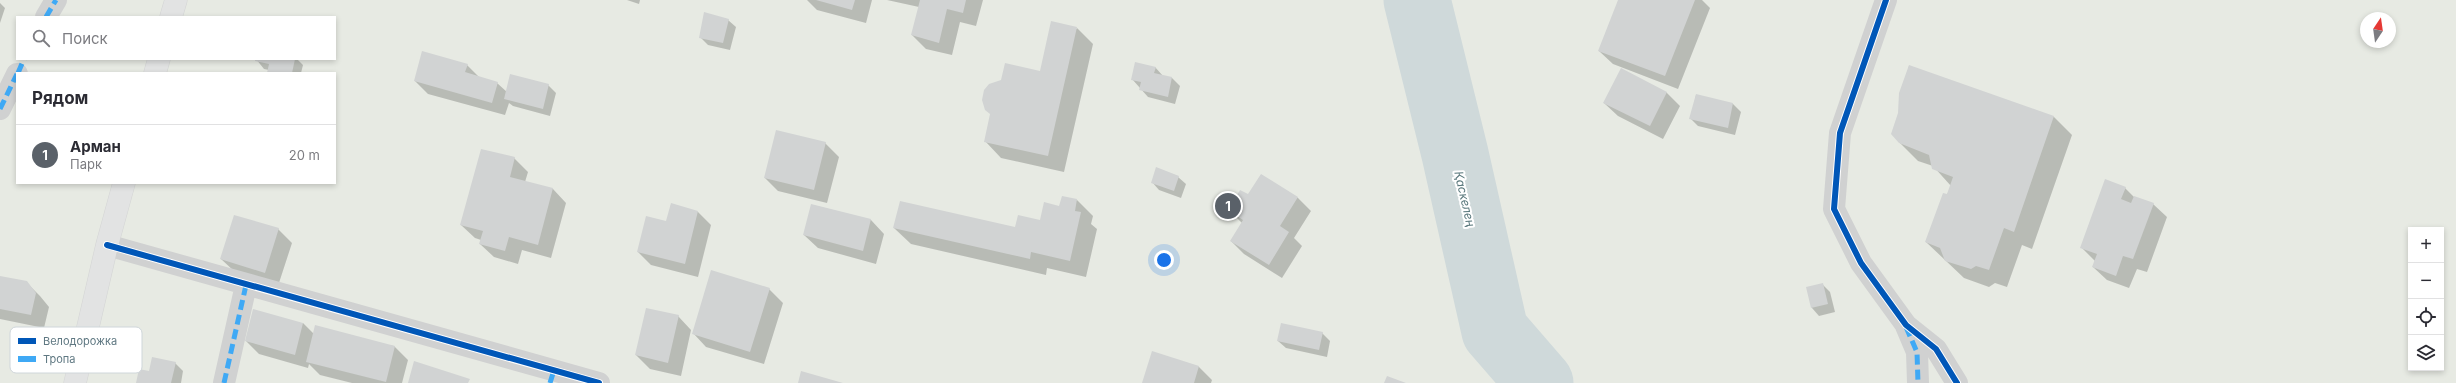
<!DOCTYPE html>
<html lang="ru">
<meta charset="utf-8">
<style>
:root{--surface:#fff;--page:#f7f7f7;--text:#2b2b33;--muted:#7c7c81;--line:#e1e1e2;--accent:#5a6169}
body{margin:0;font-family:Inter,sans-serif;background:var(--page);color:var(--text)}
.controls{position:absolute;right:12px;bottom:12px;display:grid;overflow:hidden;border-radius:0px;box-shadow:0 2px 6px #0003}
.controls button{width:36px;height:36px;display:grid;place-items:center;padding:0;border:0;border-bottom:1px solid var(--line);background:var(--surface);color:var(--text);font:20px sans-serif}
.compass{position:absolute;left:2360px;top:12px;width:36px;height:36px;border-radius:50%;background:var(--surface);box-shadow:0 2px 6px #0003;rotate:13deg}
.you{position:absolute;left:1164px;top:260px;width:14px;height:14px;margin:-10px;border:3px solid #fff;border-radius:50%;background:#1a73e8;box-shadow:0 0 0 6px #1a73e833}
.badge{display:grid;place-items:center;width:26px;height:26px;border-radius:50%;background:var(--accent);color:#fff;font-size:13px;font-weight:700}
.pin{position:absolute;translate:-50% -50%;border:2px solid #fff;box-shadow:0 1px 4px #0006}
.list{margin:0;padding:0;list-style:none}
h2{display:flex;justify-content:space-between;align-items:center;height:52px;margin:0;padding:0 16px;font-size:17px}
h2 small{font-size:13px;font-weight:400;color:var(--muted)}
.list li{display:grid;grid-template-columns:26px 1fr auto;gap:12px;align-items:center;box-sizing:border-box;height:60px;padding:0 16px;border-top:1px solid var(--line)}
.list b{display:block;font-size:15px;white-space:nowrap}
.list p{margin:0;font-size:13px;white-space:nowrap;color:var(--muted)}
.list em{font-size:13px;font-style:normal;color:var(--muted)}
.icon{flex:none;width:22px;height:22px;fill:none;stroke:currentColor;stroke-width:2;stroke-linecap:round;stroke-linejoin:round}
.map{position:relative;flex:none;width:2456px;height:383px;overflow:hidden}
.search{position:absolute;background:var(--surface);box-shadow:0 2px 6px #0003;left:16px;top:16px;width:320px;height:44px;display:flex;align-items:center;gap:10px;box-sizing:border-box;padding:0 14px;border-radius:0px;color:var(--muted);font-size:15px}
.panel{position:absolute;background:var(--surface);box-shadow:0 2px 6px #0003;left:16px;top:72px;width:320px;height:112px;border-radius:0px}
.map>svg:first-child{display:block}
.green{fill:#e7eae3;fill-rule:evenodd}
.shadow{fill:#0003}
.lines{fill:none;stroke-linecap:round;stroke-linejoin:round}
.river{stroke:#cfd9da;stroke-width:67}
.building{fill:#d1d3d3}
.secondary-casing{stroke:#d3d4d4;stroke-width:23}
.street{stroke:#d0d1d1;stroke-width:22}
.secondary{stroke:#e2e3e3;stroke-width:22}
.quiet{stroke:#3fa9f5;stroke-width:5;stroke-dasharray:10 5;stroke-linecap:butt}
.cycleway-casing{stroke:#fff;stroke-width:8}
.cycleway{stroke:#0057b8;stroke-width:6}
.labels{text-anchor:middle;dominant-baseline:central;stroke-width:4;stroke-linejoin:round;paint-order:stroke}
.water-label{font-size:12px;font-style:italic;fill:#5a787c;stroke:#fff}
.key{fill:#fff;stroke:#cfd6da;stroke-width:1}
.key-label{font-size:11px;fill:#5f7882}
</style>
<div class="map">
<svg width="2456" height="383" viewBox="0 0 2456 383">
<rect width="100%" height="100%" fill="#f6f6f5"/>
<path class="green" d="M0,0H2456V383H0ZM17,17H335V59H17ZM2366,18H2390V42H2366ZM17,73H335V183H17ZM2411,230H2441V368H2411Z"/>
<path class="shadow" d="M627,0H640L639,4Z
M807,0H872L866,23L817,10Z
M887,0H983L976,26L960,22L952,55L926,49L912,35L919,7Z
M1619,0H1702L1710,8L1678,89L1613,64L1599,51Z
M0,3L5,8L0,23Z
M728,20L736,27L730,50L708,45L700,37Z
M1077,28L1093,44L1064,172L1001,158L985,141Z
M256,59H297L303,65L301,73H268L269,70L264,69Z
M467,65L480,78L497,83L507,92L548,85L556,93L550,116L513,106L509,103L505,115L428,94L415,81Z
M1909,66L2054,117L2072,135L2032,249L2022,245L2007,287L1995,283L1989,287L1964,278L1926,242L1951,186L1933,166L1918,161L1900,143L1899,113Z
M1155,67L1163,76L1172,78L1180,86L1175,104L1148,97L1132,79Z
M1666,92L1680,106L1663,139L1618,116L1604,103Z
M1696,95L1733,104L1741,112L1735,135L1698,126L1691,119Z
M825,143L839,157L827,203L778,191L765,178Z
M514,158L528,172L525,182L553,189L566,203L551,258L522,250L518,264L494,257L480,244L481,240L475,238L461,225Z
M1261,175L1298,198L1311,211L1294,238L1302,246L1282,278L1244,254L1231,241L1242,223L1229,210L1248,196Z
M1178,177L1186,184L1181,198L1159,190L1152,182Z
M2125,188L2134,197L2153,204L2167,217L2147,272L2137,269L2129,288L2107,280L2093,267L2095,261L2081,247Z
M1077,200L1093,216L1091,224L1097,229L1086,277L1047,268L1046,275L911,244L894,228H1016L1041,221L1060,207Z
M671,205L698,212L711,225L698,277L651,265L638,252L667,223Z
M812,205L871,220L884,234L876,264L818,248L804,235Z
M278,229L292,243L278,286L235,272L221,259Z
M0,277L26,282L40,296L49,307L44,328L0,319Z
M1822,284L1830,292L1835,312L1819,316L1812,308L1807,288Z
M769,289L783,303L764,364L706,347L693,333Z
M678,316L691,330L681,376L650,369L636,355Z
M303,323L314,334L394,346L408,360L402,383H352L320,375L309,364L308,368L259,354L246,341Z
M1322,333L1330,341L1327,357L1286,348L1278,341Z
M1153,353L1199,367L1212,380L1211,383H1143Z
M175,363L183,371L181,383H137L150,372Z"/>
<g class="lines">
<path class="river" d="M1417,0L1455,154L1495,331L1540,383"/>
</g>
<path class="building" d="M816,0H855L852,10Z
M920,0H966L963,13L947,9L939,43L911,35Z
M1618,0H1695L1665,76L1598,51Z
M704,12L729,19L723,43L699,38Z
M1051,21L1077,27L1048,156L984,142L990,114L985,110L982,100L984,90L989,84L1001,80L1005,63L1040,71Z
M422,51L468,64L465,72L498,82L492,103L414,81Z
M255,59H295L292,73H267L269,64L255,61Z
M1135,62L1156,67L1154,73L1172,77L1168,97L1139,90L1141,82L1131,80Z
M1909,65L2054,116L2014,232L2004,228L1989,270L1976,266L1971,269L1945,261L1940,248L1925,242L1943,193L1947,194L1953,177L1932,169L1929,155L1899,143L1891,134L1898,113L1899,93Z
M1621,68L1667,92L1650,126L1603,103Z
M510,74L549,84L543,109L504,99Z
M1696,94L1733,103L1728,128L1689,119Z
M776,130L826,142L814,190L764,178Z
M481,149L515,157L510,177L553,188L538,245L509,237L505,251L479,244L483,231L460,225Z
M1156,167L1179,176L1174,191L1151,183Z
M1261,174L1298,197L1280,226L1289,232L1269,265L1230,241L1243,220L1228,210L1240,190L1248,194Z
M2105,179L2126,187L2121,199L2131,203L2134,196L2154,203L2133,259L2123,256L2116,276L2092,267L2097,254L2080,248Z
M1062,196L1077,199L1075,211L1081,212L1070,261L1031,252L1030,259L893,228L900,201L1015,227L1018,215L1040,220L1044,202L1059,206Z
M671,203L698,211L685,264L637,252L646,216L666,221Z
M811,204L871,219L863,251L803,235Z
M234,215L279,228L265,273L220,259Z
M711,270L770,288L750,352L692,334Z
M0,276L27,281L36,293L31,315L0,309Z
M1823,283L1828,304L1811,308L1806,287Z
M646,308L679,315L668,363L635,355Z
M253,309L303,323L295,355L245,341Z
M1281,323L1323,332L1319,350L1277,341Z
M315,325L395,346L386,382L306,362Z
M1152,351L1199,366L1194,383H1142Z
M152,357L176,362L171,383H136L139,369L149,371Z
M414,361L470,379L468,383H408Z
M801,371L843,383H798Z
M1387,376L1406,383H1384Z"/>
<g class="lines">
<g class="secondary-casing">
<path id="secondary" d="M171,17L176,0
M155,73L159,59
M75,383L107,245L124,183"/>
</g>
<path class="street" d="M1886,0L1840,133L1834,209L1861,263L1906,325L1936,349L1957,383
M46,17L56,0
M0,109L17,74
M107,245L599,383
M1906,326L1917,352L1918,383
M224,383L246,285"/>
<use href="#secondary" class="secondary"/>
<path class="quiet" d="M46,17L56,0
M18,73L24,59
M0,109L17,74
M1906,327L1917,352L1918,383
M224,383L246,285
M550,383L554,370"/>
<g class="cycleway-casing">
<path id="cycleway" d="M1886,0L1840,133L1834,209L1861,263L1906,325L1936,349L1957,383
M107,245L599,383"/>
</g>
<use href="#cycleway" class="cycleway"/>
</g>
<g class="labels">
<g class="water-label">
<text transform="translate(1465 199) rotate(77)">Қаскелең</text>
</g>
</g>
<rect x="10" y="327" width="132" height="46" rx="6" class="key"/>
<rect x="18" y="338" width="18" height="6" fill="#0057b8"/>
<rect x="18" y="356" width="18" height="6" fill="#3fa9f5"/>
<g class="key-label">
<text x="43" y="345">Велодорожка</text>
<text x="43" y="363">Тропа</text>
</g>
</svg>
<div class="controls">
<button>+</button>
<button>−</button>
<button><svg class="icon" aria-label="locate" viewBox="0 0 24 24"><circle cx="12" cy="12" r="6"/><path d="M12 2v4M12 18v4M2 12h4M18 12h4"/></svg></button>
<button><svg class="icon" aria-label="layers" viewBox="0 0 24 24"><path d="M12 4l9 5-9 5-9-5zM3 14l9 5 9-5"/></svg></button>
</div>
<svg class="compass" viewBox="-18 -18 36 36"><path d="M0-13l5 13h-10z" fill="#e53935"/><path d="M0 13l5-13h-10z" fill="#7c7c81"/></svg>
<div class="you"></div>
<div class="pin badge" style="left:1228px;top:206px">1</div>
<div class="search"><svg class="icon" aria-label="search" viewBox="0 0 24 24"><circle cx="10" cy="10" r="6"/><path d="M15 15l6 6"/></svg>Поиск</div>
<section class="panel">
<h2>Рядом<small></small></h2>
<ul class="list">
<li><span class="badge">1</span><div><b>Арман</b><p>Парк</p></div><em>20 m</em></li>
</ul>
</section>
</div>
